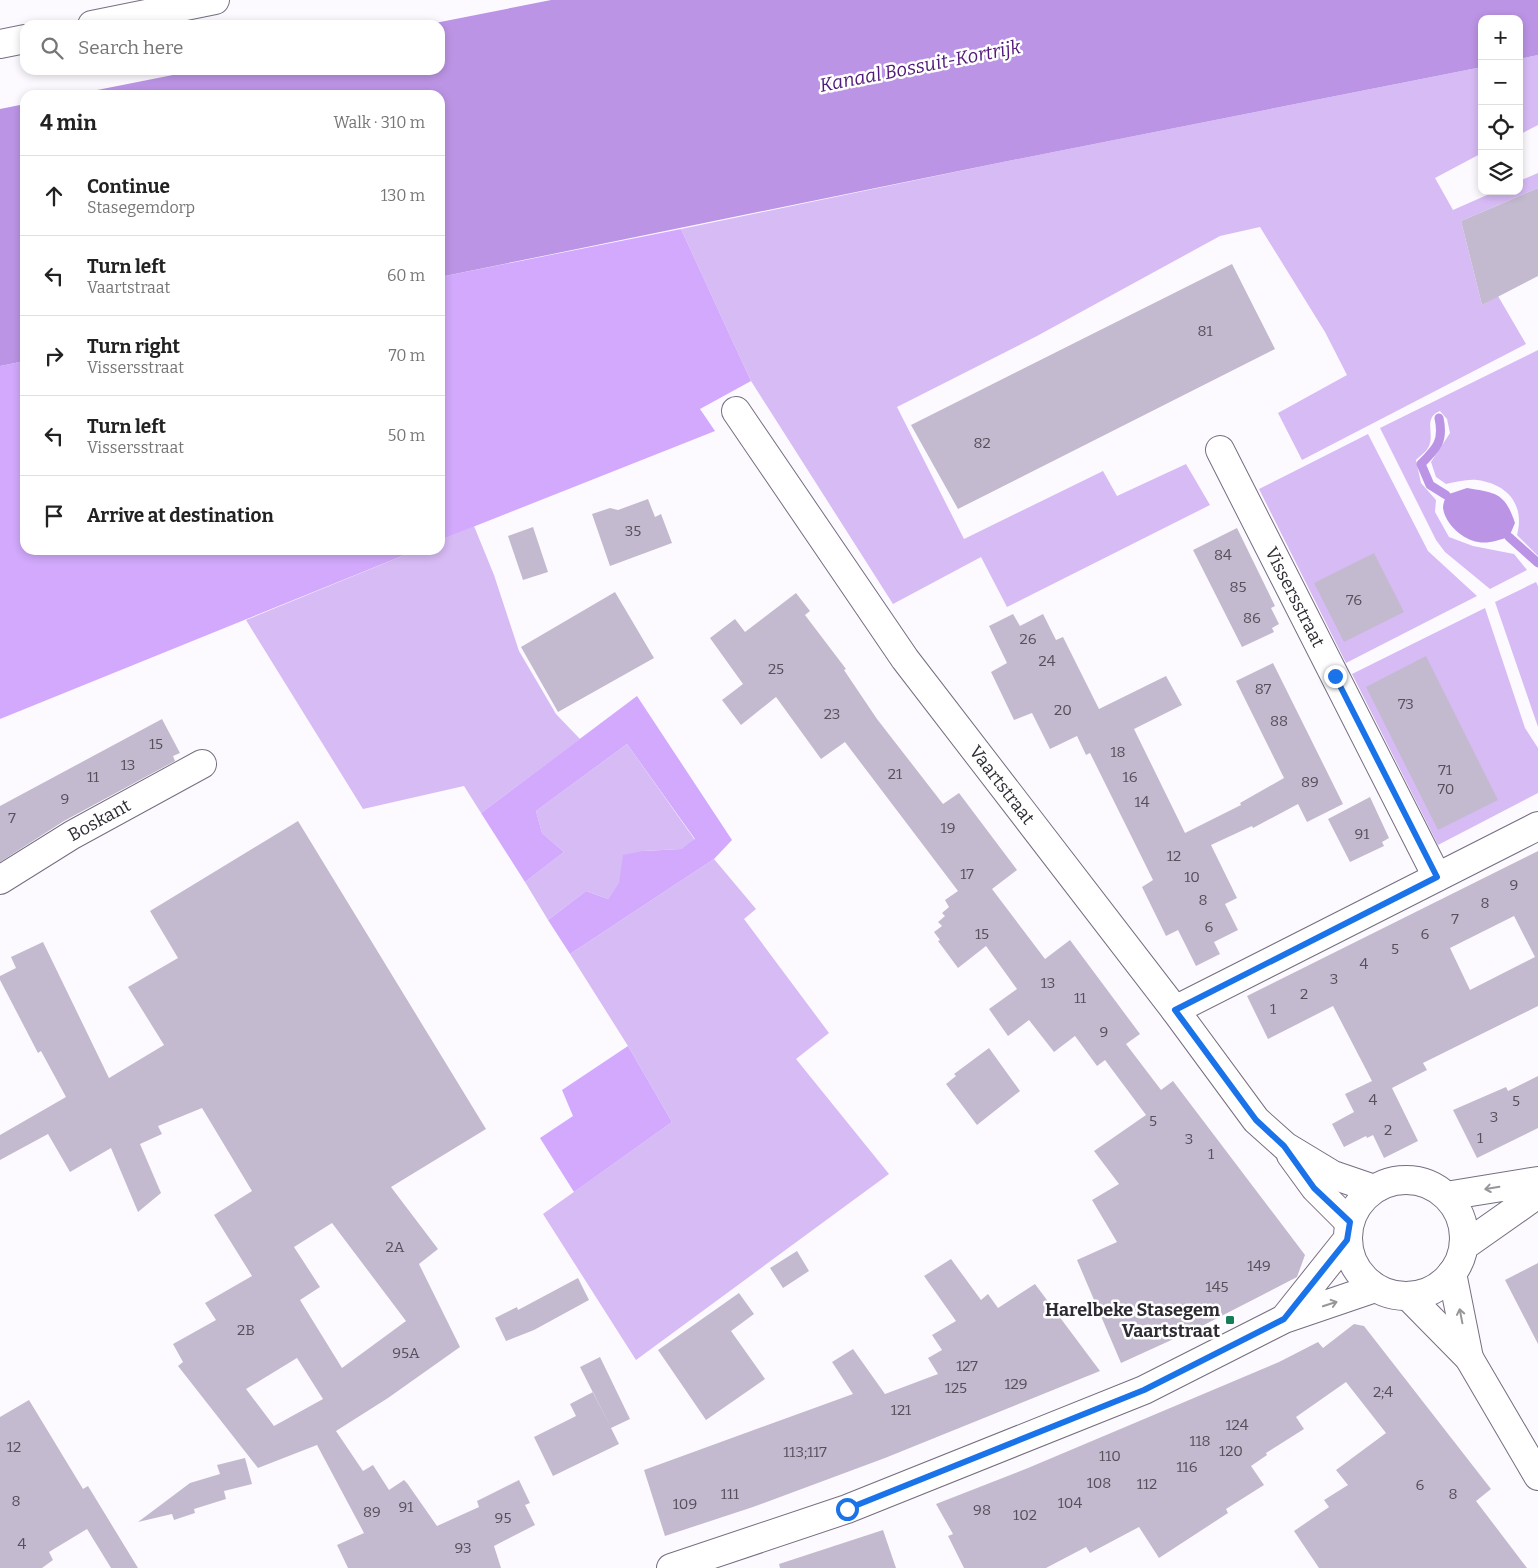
<!DOCTYPE html>
<meta charset="utf-8">
<style>
:root{--surface:#fff;--page:#f2f2f2;--text:#222;--muted:#767676;--line:#e0e0e0}
body{margin:0;font-family:Bitter,serif;background:var(--page);color:var(--text)}
.controls{position:absolute;right:15px;top:15px;display:grid;overflow:hidden;border-radius:10px;box-shadow:0 2px 8px #0003}
.controls button{width:45px;height:45px;display:grid;place-items:center;padding:0;border:0;border-bottom:1px solid var(--line);background:var(--surface);color:var(--text);font:25px sans-serif}
.stop{position:absolute;width:15px;height:15px;margin:-11px;border:4px solid #1a73e8;border-radius:50%;background:#fff}
.stop.end{background:#1a73e8;border-color:#fff;box-shadow:0 1px 5px #0008}
.list{margin:0;padding:0;list-style:none}
h2{display:flex;justify-content:space-between;align-items:center;height:65px;margin:0;padding:0 20px;font-size:21px}
h2 small{font-size:16px;font-weight:400;color:var(--muted)}
.list li{display:grid;grid-template-columns:32px 1fr auto;gap:15px;align-items:center;box-sizing:border-box;height:80px;padding:0 20px;border-top:1px solid var(--line)}
.list b{display:block;font-size:19px;white-space:nowrap}
.list p{margin:0;font-size:16px;white-space:nowrap;color:var(--muted)}
.list em{font-size:16px;font-style:normal;color:var(--muted)}
.icon{flex:none;width:28px;height:28px;fill:none;stroke:currentColor;stroke-width:2;stroke-linecap:round;stroke-linejoin:round}
.map{position:relative;flex:none;width:1538px;height:1568px;overflow:hidden}
.search{position:absolute;background:var(--surface);box-shadow:0 2px 8px #0003;left:20px;top:20px;width:425px;height:55px;display:flex;align-items:center;gap:12px;box-sizing:border-box;padding:0 18px;border-radius:15px;color:var(--muted);font-size:19px}
.panel{position:absolute;background:var(--surface);box-shadow:0 2px 8px #0003;left:20px;top:90px;width:425px;height:465px;border-radius:15px}
.map>svg:first-child{display:block}
.green{fill:#d7bbf5}
.forest{fill:#d2a9fc}
.water{fill:#bc94e5}
.lines{fill:none;stroke-linecap:round;stroke-linejoin:round}
.stream{stroke:#bc94e5;stroke-width:9}
.building{fill:#c3bacf;fill-rule:evenodd}
.minor-casing{stroke:#766e81;stroke-width:30}
.tertiary-casing{stroke:#766e81;stroke-width:30}
.minor{stroke:#fff;stroke-width:28}
.tertiary{stroke:#fff;stroke-width:28}
.oneway{stroke:#98969a}
.route{stroke:#1a73e8;stroke-width:6}
.poi-dot{fill:#147e59;stroke:#fff;stroke-width:2}
.labels{text-anchor:middle;dominant-baseline:central;stroke-width:5;stroke-linejoin:round;paint-order:stroke}
.number-label{font-size:15px;fill:#55505b}
.street-label{font-size:18px;fill:#302c34;stroke:#fff}
.poi-label{font-size:18px;font-weight:bold;fill:#302c34;stroke:#fff;text-anchor:end}
.water-label{font-size:19px;font-style:italic;fill:#511979;stroke:#fff}
</style>
<div class="map">
<svg width="1538" height="1568" viewBox="0 0 1538 1568">
<rect width="100%" height="100%" fill="#fcfaff"/>
<path class="green" d="M1538,55V125L1519,135V59Z
M1482,67V153L1435,178L1453,210L1496,191H1519V181L1538,173V188L1461,221L1482,305L1498,296L1526,344L1302,460L1278,413L1347,375L1325,332L1260,227L1220,236L1037,336L897,407L964,539L1103,471L1117,496L1186,464L1210,505L1007,607L981,557L893,604L751,381L681,229L998,163Z
M1538,350V556L1517,535C1525,505 1508,484 1477,480C1467,479 1456,482 1446,484L1436,477L1431,462L1450,433L1447,419L1440,411C1422,418 1436,435 1428,448C1426,452 1420,456 1416,460L1421,483L1436,500L1435,512L1449,537L1473,546L1514,554L1527,570L1490,589L1445,552L1436,540L1380,428Z
M1368,434L1428,551L1477,596L1346,663L1259,489Z
M474,526L494,575L519,651L556,714L580,739L481,813L464,786L363,809L246,620L417,550H440V540Z
M1536,582L1538,586V727L1495,602Z
M1485,608L1525,728L1538,748V793L1438,845L1352,674Z
M627,744L695,840L681,849L643,851L608,899L586,891L548,920L525,882L564,852L542,833L536,811Z
M714,859L756,909L744,919L829,1033L796,1059L889,1174L636,1360L543,1214L672,1122L628,1046L570,954Z"/>
<path class="forest" d="M681,229L751,381L700,409L715,431L440,540V277Z
M25,361V550H417L0,719V366Z
M637,696L732,840L714,859L570,954L548,920L586,891L608,899L619,883L623,855L643,851L681,849L695,839L627,744L536,811L542,833L564,852L525,882L481,813Z
M628,1046L672,1122L574,1192L540,1138L573,1116L562,1090Z"/>
<path class="water" d="M551,0H1538V55L1519,59V19H1482V67L998,163L440,277V95H72L198,70H440V25H425Z
M25,104V361L0,366V109Z
M1467,488C1497,493 1505,493 1515,523L1509,537C1498,540 1489,544 1478,542C1463,540 1444,523 1443,507C1443,504 1445,499 1446,495Z"/>
<g class="lines">
<path class="stream" d="M1439,418C1444,441 1437,448 1421,464L1430,485L1446,495
M1509,537L1538,563"/>
</g>
<path class="building" d="M1538,188V276L1482,305L1461,221Z
M1232,264L1275,349L958,509L911,425Z
M648,499L655,517L661,514L672,543L610,566L592,514L610,508L618,510Z
M533,527L548,572L523,580L508,536Z
M1237,528L1275,606L1271,608L1279,624L1272,628L1274,632L1242,647L1193,550Z
M1374,553L1404,612L1344,642L1314,583Z
M615,592L654,658L558,712L521,647Z
M796,593L810,611L805,615L846,669L844,670L877,719L943,804L959,793L1017,870L992,889L1045,959L1070,940L1140,1034L1126,1044L1161,1090L1173,1081L1305,1255L1297,1277L1200,1327L1121,1363L1077,1260L1117,1242L1092,1200L1119,1184L1094,1151L1146,1115L1105,1060L1097,1066L1075,1036L1054,1052L1029,1020L1008,1036L989,1009L1017,989L986,946L958,968L938,941L940,940L934,932L942,926L938,922L945,916L942,913L949,907L945,900L958,891L845,742L821,759L776,697L741,725L722,700L743,684L710,638L735,619L745,632Z
M1013,614L1020,626L1043,614L1056,640L1063,637L1099,709L1166,676L1182,705L1134,729L1185,833L1241,805L1240,803L1284,778L1236,681L1273,663L1343,804L1307,822L1298,804L1253,828L1252,826L1211,845L1237,898L1225,904L1238,930L1214,942L1220,954L1196,966L1178,930L1166,936L1142,887L1153,880L1090,753L1086,755L1077,736L1050,749L1032,713L1014,720L991,672L1007,663L989,626Z
M1426,656L1498,800L1438,830L1366,687Z
M162,719L180,753L173,756L175,761L64,821L0,862V806Z
M1370,797L1389,838L1382,842L1384,846L1350,862L1328,819Z
M298,821L486,1129L391,1187L438,1249L419,1264L460,1347L388,1398L336,1431L363,1471L373,1465L389,1490L404,1480L407,1483L437,1526L479,1507L477,1501L519,1480L530,1503L525,1505L535,1525L494,1546L501,1568H348L337,1545L364,1533L317,1445L258,1468L178,1366L183,1362L173,1344L216,1320L205,1303L252,1276L214,1215L252,1191L202,1108L158,1126L162,1134L140,1144L161,1193L138,1212L111,1148L70,1172L48,1134L0,1160V1135L66,1097L41,1051L38,1053L0,980V976L16,968L11,957L43,942L109,1078L164,1045L128,987L178,958L150,911ZM332,1223L406,1321L342,1368L300,1300L320,1287L294,1247ZM297,1358L323,1399L274,1426L246,1389Z
M1538,851V1006L1423,1063L1427,1070L1392,1088L1418,1141L1384,1158L1373,1135L1367,1138L1366,1136L1344,1147L1332,1124L1354,1112L1345,1094L1372,1081L1333,1006L1268,1039L1247,996ZM1514,916L1535,957L1470,990L1450,948Z
M989,1048L1020,1091L977,1125L946,1084L956,1076L954,1074Z
M1538,1076V1128L1477,1158L1453,1110L1506,1087L1508,1091Z
M797,1251L809,1271L783,1288L770,1268Z
M951,1259L981,1300L988,1294L998,1308L1035,1284L1100,1371L885,1458L753,1507L665,1536L644,1470L853,1394L832,1362L853,1349L885,1394L938,1374L928,1358L942,1350L932,1335L956,1321L924,1276Z
M1538,1263V1344L1505,1280Z
M578,1278L589,1300L534,1330L506,1341L495,1318L517,1307L518,1310Z
M739,1293L754,1314L731,1331L765,1379L706,1420L658,1350Z
M1354,1324L1364,1326L1491,1489L1476,1501L1527,1568H1319L1294,1531L1329,1507L1324,1500L1348,1485L1336,1470L1386,1433L1346,1382L1296,1417L1304,1429L1266,1453L1267,1455L1251,1466L1264,1485L1226,1509L1228,1513L1159,1558L1139,1527L1090,1553L1086,1547L1046,1568H964L948,1536L953,1534L936,1504L1028,1468L1279,1362L1318,1342L1323,1348Z
M600,1357L630,1419L611,1428L580,1367Z
M593,1392L619,1444L553,1476L534,1437L576,1416L570,1404Z
M29,1400L83,1489L88,1486L138,1568H111L87,1529L49,1552L53,1560L42,1568H0V1417Z
M245,1458L252,1484L224,1491L226,1499L194,1509L195,1513L174,1520L172,1514L138,1522L190,1483L220,1474L217,1465Z
M883,1530L896,1568H780L779,1564Z"/>
<g class="lines">
<g class="minor-casing">
<g id="minor">
<path id="s1" d="M736,411L905,659L1175,1010L1256,1120L1285,1146L1333,1175L1374,1189"/>
<path id="s2" d="M1220,450L1437,877"/>
<path id="s3" d="M0,880L72,835L202,764"/>
<path d="M1175,1010L1538,826"/>
<path d="M1291,1155L1315,1188L1349,1222"/>
<path d="M1452,1273L1469,1358"/>
<path d="M1409,1297L1469,1358L1538,1476"/>
</g>
</g>
<g class="tertiary-casing">
<path id="tertiary" d="M92,25L215,0
M0,44L25,39
M1348 1238a58 58 0 1 1 116 0a58 58 0 1 1-116 0Z
M1446,1196L1538,1181
M1464,1246L1538,1194
M1284,1319L1347,1240
M671,1568L847,1509L1144,1390L1284,1319L1375,1288"/>
</g>
<use href="#minor" class="minor"/>
<use href="#tertiary" class="tertiary"/>
</g>
<defs><path id="oneway-shaft" d="M-6 0H5M1.5-3L5.5 0L1.5 3" fill="none" stroke-width="1.6" stroke-linecap="round" stroke-linejoin="round" transform="scale(1.25)"/></defs>
<g class="oneway">
<use href="#oneway-shaft" transform="translate(1492 1188) rotate(171)"/>
<use href="#oneway-shaft" transform="translate(1330 1304) rotate(-18)"/>
<use href="#oneway-shaft" transform="translate(1461 1316) rotate(-101)"/>
</g>
<g class="lines">
<path class="route" d="M847,1509L1144,1390L1284,1319L1347,1240L1350,1222L1314,1188L1284,1146L1256,1120L1175,1010L1437,877L1335,676"/>
</g>
<rect class="poi-dot" x="1225" y="1315" width="10" height="10" rx="2.5"/>
<g class="labels">
<g class="number-label">
<text x="1205" y="331">81</text>
<text x="982" y="443">82</text>
<text x="633" y="531">35</text>
<text x="1223" y="555">84</text>
<text x="1238" y="587">85</text>
<text x="1354" y="600">76</text>
<text x="1252" y="618">86</text>
<text x="1028" y="639">26</text>
<text x="1047" y="661">24</text>
<text x="776" y="669">25</text>
<text x="1263" y="689">87</text>
<text x="1406" y="704">73</text>
<text x="1063" y="710">20</text>
<text x="832" y="714">23</text>
<text x="1279" y="721">88</text>
<text x="156" y="744">15</text>
<text x="1118" y="752">18</text>
<text x="128" y="765">13</text>
<text x="1445" y="770">71</text>
<text x="895" y="774">21</text>
<text x="93" y="777">11</text>
<text x="1130" y="777">16</text>
<text x="1310" y="782">89</text>
<text x="1446" y="789">70</text>
<text x="65" y="799">9</text>
<text x="1142" y="802">14</text>
<text x="12" y="818">7</text>
<text x="948" y="828">19</text>
<text x="1362" y="834">91</text>
<text x="1174" y="856">12</text>
<text x="967" y="874">17</text>
<text x="1192" y="877">10</text>
<text x="1514" y="885">9</text>
<text x="1203" y="900">8</text>
<text x="1485" y="903">8</text>
<text x="1455" y="919">7</text>
<text x="1209" y="927">6</text>
<text x="982" y="934">15</text>
<text x="1425" y="934">6</text>
<text x="1395" y="949">5</text>
<text x="1364" y="964">4</text>
<text x="1334" y="979">3</text>
<text x="1048" y="983">13</text>
<text x="1304" y="994">2</text>
<text x="1080" y="998">11</text>
<text x="1273" y="1009">1</text>
<text x="1104" y="1032">9</text>
<text x="1373" y="1100">4</text>
<text x="1516" y="1101">5</text>
<text x="1494" y="1117">3</text>
<text x="1153" y="1121">5</text>
<text x="1388" y="1130">2</text>
<text x="1480" y="1138">1</text>
<text x="1189" y="1139">3</text>
<text x="1211" y="1154">1</text>
<text x="395" y="1247">2A</text>
<text x="1259" y="1266">149</text>
<text x="1217" y="1287">145</text>
<text x="246" y="1330">2B</text>
<text x="406" y="1353">95A</text>
<text x="967" y="1366">127</text>
<text x="1016" y="1384">129</text>
<text x="956" y="1388">125</text>
<text x="1383" y="1392">2;4</text>
<text x="901" y="1410">121</text>
<text x="1237" y="1425">124</text>
<text x="1200" y="1441">118</text>
<text x="14" y="1447">12</text>
<text x="1231" y="1451">120</text>
<text x="805" y="1452">113;117</text>
<text x="1110" y="1456">110</text>
<text x="1187" y="1467">116</text>
<text x="1099" y="1483">108</text>
<text x="1147" y="1484">112</text>
<text x="1420" y="1485">6</text>
<text x="730" y="1494">111</text>
<text x="1453" y="1494">8</text>
<text x="16" y="1501">8</text>
<text x="1070" y="1503">104</text>
<text x="685" y="1504">109</text>
<text x="406" y="1507">91</text>
<text x="982" y="1510">98</text>
<text x="372" y="1512">89</text>
<text x="1025" y="1515">102</text>
<text x="503" y="1518">95</text>
<text x="22" y="1544">4</text>
<text x="463" y="1548">93</text>
</g>
<g class="street-label">
<text stroke="none"><textPath href="#s2" startOffset="165">Vissersstraat</textPath></text>
<text stroke="none"><textPath href="#s1" startOffset="459">Vaartstraat</textPath></text>
<text stroke="none"><textPath href="#s3" startOffset="116">Boskant</textPath></text>
</g>
<g class="poi-label">
<text x="1220" y="1310">Harelbeke Stasegem<tspan x="1220" dy="21">Vaartstraat</tspan></text>
</g>
<g class="water-label">
<text transform="translate(920 66) rotate(-11)">Kanaal Bossuit-Kortrijk</text>
</g>
</g>
</svg>
<div class="controls">
<button>+</button>
<button>−</button>
<button><svg class="icon" aria-label="locate" viewBox="0 0 24 24"><circle cx="12" cy="12" r="6"/><path d="M12 2v4M12 18v4M2 12h4M18 12h4"/></svg></button>
<button><svg class="icon" aria-label="layers" viewBox="0 0 24 24"><path d="M12 4l9 5-9 5-9-5zM3 14l9 5 9-5"/></svg></button>
</div>
<div class="stop" style="left:847px;top:1509px"></div>
<div class="stop end" style="left:1335px;top:676px"></div>
<div class="search"><svg class="icon" aria-label="search" viewBox="0 0 24 24"><circle cx="10" cy="10" r="6"/><path d="M15 15l6 6"/></svg>Search here</div>
<section class="panel">
<h2>4 min<small>Walk · 310 m</small></h2>
<ul class="list">
<li><svg class="icon" aria-label="ahead" viewBox="0 0 24 24"><path d="M12 20V5M6 11l6-6 6 6"/></svg><div><b>Continue</b><p>Stasegemdorp</p></div><em>130 m</em></li>
<li><svg class="icon" aria-label="left" viewBox="0 0 24 24"><path d="M17 20v-9H6M10 6l-5 5 5 5"/></svg><div><b>Turn left</b><p>Vaartstraat</p></div><em>60 m</em></li>
<li><svg class="icon" aria-label="right" viewBox="0 0 24 24"><path d="M7 20v-9h11M14 6l5 5-5 5"/></svg><div><b>Turn right</b><p>Vissersstraat</p></div><em>70 m</em></li>
<li><svg class="icon" aria-label="left" viewBox="0 0 24 24"><path d="M17 20v-9H6M10 6l-5 5 5 5"/></svg><div><b>Turn left</b><p>Vissersstraat</p></div><em>50 m</em></li>
<li><svg class="icon" aria-label="arrive" viewBox="0 0 24 24"><path d="M6 21V4h12l-3 4 3 4H6"/></svg><div><b>Arrive at destination</b></div></li>
</ul>
</section>
</div>
